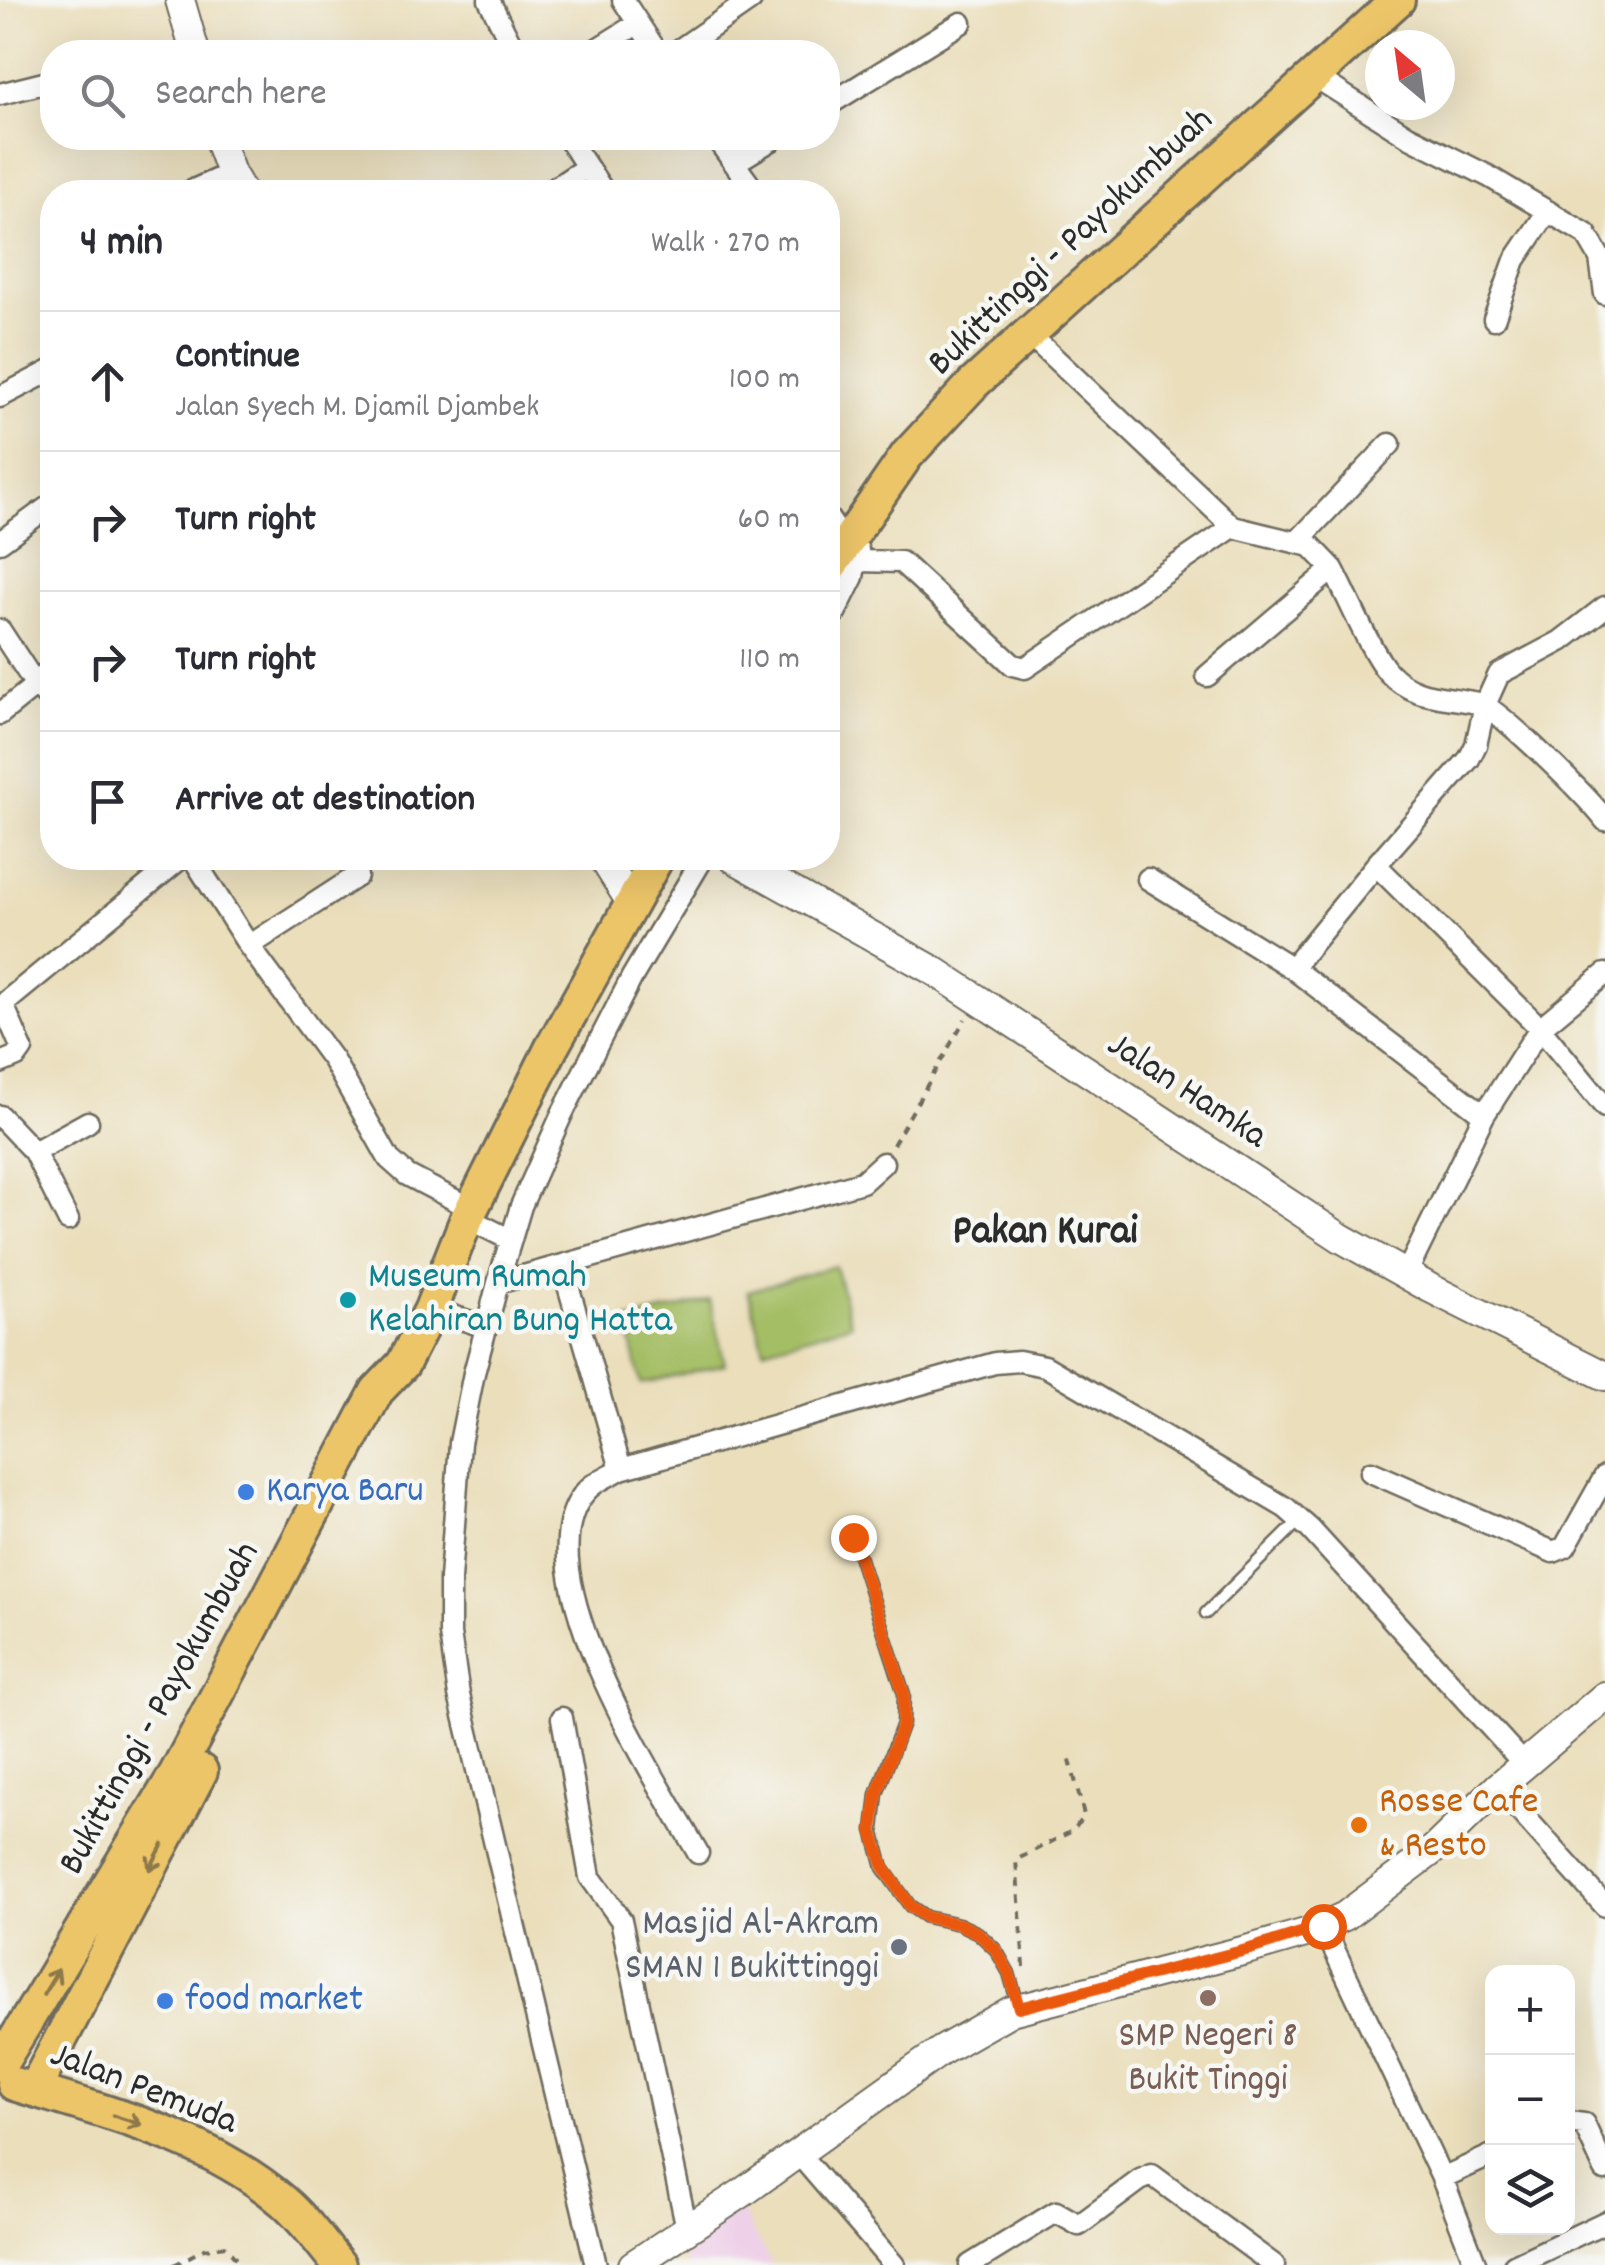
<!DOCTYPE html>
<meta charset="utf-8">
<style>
:root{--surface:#fff;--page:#f7f7f7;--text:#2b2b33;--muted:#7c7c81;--line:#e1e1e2}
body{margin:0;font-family:Dekko,sans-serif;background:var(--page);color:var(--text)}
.controls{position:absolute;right:30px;bottom:30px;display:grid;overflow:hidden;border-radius:20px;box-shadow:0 10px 40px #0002}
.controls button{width:90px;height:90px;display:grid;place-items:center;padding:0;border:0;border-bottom:2px solid var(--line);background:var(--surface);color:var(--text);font:50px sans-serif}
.compass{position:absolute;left:1365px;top:30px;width:90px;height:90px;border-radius:50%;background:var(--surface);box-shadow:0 10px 40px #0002;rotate:331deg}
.stop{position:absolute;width:30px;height:30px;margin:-22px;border:8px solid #ea580c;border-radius:50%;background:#fff}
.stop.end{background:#ea580c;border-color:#fff;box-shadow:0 2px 10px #0008}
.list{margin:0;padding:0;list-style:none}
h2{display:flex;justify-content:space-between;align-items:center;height:130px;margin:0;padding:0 40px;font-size:42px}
h2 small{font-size:32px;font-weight:400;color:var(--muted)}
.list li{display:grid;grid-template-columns:65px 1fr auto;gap:30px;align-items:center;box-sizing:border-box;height:140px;padding:0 40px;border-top:2px solid var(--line)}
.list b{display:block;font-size:38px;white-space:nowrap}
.list p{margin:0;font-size:32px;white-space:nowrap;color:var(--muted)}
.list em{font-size:32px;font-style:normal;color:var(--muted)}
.icon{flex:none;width:55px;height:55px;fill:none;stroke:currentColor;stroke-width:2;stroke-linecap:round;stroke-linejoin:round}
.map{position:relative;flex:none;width:1605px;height:2265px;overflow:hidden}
.search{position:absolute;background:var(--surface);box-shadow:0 10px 40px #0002;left:40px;top:40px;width:800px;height:110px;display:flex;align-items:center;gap:25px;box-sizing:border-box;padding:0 35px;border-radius:40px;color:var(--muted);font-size:38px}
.panel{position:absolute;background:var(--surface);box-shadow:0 10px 40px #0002;left:40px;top:180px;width:800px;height:690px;border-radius:40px}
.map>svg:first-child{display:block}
.built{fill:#eed0e8}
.green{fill:#a4be65;stroke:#687448;stroke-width:2.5}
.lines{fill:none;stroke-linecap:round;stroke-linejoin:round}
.service-casing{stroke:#6e6a5d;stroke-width:15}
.minor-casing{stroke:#6e6a5d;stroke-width:25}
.tertiary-casing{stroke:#6e6a5d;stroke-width:32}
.primary-casing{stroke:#6e6a5d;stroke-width:38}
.path{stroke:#6e6a5d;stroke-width:4;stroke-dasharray:8 8;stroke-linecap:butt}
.service{stroke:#fff;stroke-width:10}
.minor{stroke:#fff;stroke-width:20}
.tertiary{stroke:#fff;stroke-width:28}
.primary{stroke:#edc569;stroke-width:32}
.oneway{stroke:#8c784a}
.route{stroke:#ea580c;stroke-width:12}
.culture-dot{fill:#0f9aa8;stroke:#f6f6f2;stroke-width:4}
.shop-dot{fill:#3f7fe0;stroke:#f6f6f2;stroke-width:4}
.food-dot{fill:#e8710a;stroke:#f6f6f2;stroke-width:4}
.worship-dot{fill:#6b7280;stroke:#f6f6f2;stroke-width:4}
.education-dot{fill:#8d6e63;stroke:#f6f6f2;stroke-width:4}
.labels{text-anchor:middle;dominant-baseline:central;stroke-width:9;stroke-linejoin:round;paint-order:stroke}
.street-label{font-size:38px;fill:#2b2b2b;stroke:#f6f6f2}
.culture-label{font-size:38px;fill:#0d838f;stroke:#f6f6f2;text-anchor:start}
.shop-label{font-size:38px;fill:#366cbe;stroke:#f6f6f2;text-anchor:start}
.food-label{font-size:38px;fill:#c56008;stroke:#f6f6f2;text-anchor:start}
.worship-label{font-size:38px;fill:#5b616d;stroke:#f6f6f2;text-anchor:end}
.education-label{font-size:38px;fill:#785e54;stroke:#f6f6f2}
.quarter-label{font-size:42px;font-weight:bold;fill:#2b2b2b;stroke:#f6f6f2}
</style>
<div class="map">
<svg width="1605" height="2265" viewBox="0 0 1605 2265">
<rect width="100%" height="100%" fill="#f6f6f2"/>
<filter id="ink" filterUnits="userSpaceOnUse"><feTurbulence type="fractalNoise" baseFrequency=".01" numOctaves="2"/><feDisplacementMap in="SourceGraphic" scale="20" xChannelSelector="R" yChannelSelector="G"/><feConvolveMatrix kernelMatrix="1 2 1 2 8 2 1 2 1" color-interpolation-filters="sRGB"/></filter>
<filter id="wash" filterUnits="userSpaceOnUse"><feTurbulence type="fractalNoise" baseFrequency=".0048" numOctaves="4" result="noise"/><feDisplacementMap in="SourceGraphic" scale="40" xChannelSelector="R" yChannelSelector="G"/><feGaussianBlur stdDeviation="2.25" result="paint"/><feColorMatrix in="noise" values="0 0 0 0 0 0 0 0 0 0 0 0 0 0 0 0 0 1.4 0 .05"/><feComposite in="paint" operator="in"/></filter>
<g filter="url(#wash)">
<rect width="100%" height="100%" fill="#eadebb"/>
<path class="built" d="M740,2209L772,2265H686L682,2249Z"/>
<path class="green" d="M835,1266L851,1324L764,1349L748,1291Z
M710,1300L725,1364L641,1384L626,1321Z"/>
</g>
<g filter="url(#ink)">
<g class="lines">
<g class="service-casing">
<path id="service" d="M853,1537L904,1694L903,1723L877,1794L873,1830L883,1868L910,1906L926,1917L959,1924L978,1933L996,1950L1009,1973L1019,2008
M1206,1613L1300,1520"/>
</g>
<g class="minor-casing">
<path id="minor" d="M489,0L515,52
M623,0L657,52
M592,52L637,24
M676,52L751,0
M1314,76L1408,136L1488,176L1586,234L1600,258L1605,294
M0,94L52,81
M828,105L961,23
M568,138L604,192
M716,138L755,192
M734,163L775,138
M189,192L231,173
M549,192L587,167
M1494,319L1515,260L1548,211
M1029,334L1233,527L1311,546L1333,569C1347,595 1371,653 1388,672C1415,701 1446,695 1481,704C1499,709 1592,801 1605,820
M0,397L52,370
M828,518L845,543
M1298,541L1390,444
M0,542L52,504
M857,561L901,562L1013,665L1025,668L1233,527
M828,627L853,577L858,550
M0,630L36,685
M1207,676L1333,569
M34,682L52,669
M0,714L36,685L52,702
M193,858L249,946L333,1060L389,1159L407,1175L472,1209
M1376,865L1540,1028L1605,1107
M1148,879L1292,968L1484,1115
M249,946L357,876
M1292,968L1376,865L1469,759L1476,745L1485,705L1499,674L1561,641L1605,607
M0,1063L17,1056L22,1049L4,1007L7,1001L181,858
M0,1116L34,1152L68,1220
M34,1152L88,1122
M467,1218L511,1240
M563,1268L621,1469
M1406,1274L1484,1115L1540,1028L1605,974
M498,1283L862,1182L883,1163
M431,1309L486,1327
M1371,1472L1553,1552L1565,1547L1605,1476
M562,1718L590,1877L621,1920L687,2229
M1498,1787L1605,1906
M698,1853C658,1782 515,1564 588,1489C596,1481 611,1475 621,1469L995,1363L1019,1361L1045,1366L1286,1508L1310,1529L1525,1765
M1323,1926L1442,2178L1476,2265
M1568,2122L1584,2124L1605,2170
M798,2153L894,2265
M1442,2178L1492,2155
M596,2265L459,1695L450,1634V1579L460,1443L474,1373L498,1283L521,1206L562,1114L632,977L703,858
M970,2265L1056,2212L1079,2225L1082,2223L1140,2180L1152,2175L1274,2265
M1514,2265L1605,2222"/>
</g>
<g class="tertiary-casing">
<path id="tertiary" d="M180,0L195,52
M218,138L231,173L242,192
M603,858L632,904
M733,858L936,972L1341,1238L1430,1288L1605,1376
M633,2265L742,2193L941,2051L1011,2011L1250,1949L1309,1932L1345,1916L1433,1850L1498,1787L1605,1696"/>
</g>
<g class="primary-casing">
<path id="primary" d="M828,570L907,455L973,384L1398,0
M0,2065L176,1773L377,1391L403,1364L431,1309L467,1218L552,1047L657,858
M14,2084C107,2113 207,2136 283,2201C304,2219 321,2243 339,2265
M34,2090L201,1771"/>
</g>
<path class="path" d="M893,1145L965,1019
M1024,1967L1016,1860L1074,1830L1084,1815L1069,1756
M174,2265L204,2249L225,2246L241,2265"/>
<use href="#service" class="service"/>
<use href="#minor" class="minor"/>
<use href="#tertiary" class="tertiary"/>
<use href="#primary" class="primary"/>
</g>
<defs><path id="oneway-shaft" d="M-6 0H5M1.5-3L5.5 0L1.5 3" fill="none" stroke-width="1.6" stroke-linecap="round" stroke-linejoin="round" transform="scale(2.5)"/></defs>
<g class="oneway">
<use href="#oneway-shaft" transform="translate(156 1857) rotate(118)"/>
<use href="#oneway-shaft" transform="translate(51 1982) rotate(-59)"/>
<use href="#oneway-shaft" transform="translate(127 2120) rotate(18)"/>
</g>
</g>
<g class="lines" filter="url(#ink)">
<path class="route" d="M853,1537L904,1694L903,1724L877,1794L872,1830L884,1868L910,1906L926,1917L959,1924L978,1933L996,1950L1009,1973L1019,2008L1250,1949L1323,1926"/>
</g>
<circle class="culture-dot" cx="348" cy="1300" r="10"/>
<g class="shop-dot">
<circle cx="246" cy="1492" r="10"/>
<circle cx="165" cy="2001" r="10"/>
</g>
<circle class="food-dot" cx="1359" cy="1825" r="10"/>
<circle class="worship-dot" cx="899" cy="1947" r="10"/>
<circle class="education-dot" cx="1208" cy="1998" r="10"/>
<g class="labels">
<g class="street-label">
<text transform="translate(1072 243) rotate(-43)">Bukittinggi - Payokumbuah</text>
<text transform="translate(1186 1092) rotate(33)">Jalan Hamka</text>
<text transform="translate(161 1709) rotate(-61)">Bukittinggi - Payokumbuah</text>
<text transform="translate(143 2090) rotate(21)">Jalan Pemuda</text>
</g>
<g class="culture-label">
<text x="368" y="1278">Museum Rumah<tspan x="368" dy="44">Kelahiran Bung Hatta</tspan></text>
</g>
<g class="shop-label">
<text x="266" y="1492">Karya Baru</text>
<text x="185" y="2001">food market</text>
</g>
<g class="food-label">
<text x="1379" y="1803">Rosse Cafe<tspan x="1379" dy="44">&amp; Resto</tspan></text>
</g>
<g class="worship-label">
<text x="879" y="1925">Masjid Al-Akram<tspan x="879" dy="44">SMAN 1 Bukittinggi</tspan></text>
</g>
<g class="education-label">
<text x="1208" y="2037">SMP Negeri 8<tspan x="1208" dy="44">Bukit Tinggi</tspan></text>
</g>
<g class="quarter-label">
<text x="1045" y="1234">Pakan Kurai</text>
</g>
</g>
</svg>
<div class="controls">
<button>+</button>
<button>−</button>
<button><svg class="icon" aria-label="layers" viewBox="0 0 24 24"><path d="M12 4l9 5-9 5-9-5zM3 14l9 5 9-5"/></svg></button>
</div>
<svg class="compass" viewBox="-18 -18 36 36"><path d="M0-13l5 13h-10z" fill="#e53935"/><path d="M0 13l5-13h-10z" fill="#7c7c81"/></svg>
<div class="stop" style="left:1323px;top:1926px"></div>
<div class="stop end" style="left:853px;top:1537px"></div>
<div class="search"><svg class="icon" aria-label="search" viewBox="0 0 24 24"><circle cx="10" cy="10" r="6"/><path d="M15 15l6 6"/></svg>Search here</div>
<section class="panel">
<h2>4 min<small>Walk · 270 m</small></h2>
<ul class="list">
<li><svg class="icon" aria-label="ahead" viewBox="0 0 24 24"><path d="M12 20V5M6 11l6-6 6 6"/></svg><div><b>Continue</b><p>Jalan Syech M. Djamil Djambek</p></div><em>100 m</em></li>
<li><svg class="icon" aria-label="right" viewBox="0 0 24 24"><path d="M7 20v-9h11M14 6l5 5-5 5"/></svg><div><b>Turn right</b></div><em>60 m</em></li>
<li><svg class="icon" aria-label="right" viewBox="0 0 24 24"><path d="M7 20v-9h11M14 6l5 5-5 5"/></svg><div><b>Turn right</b></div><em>110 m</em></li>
<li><svg class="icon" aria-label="arrive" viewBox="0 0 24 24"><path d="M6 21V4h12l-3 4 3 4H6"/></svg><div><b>Arrive at destination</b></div></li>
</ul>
</section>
</div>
